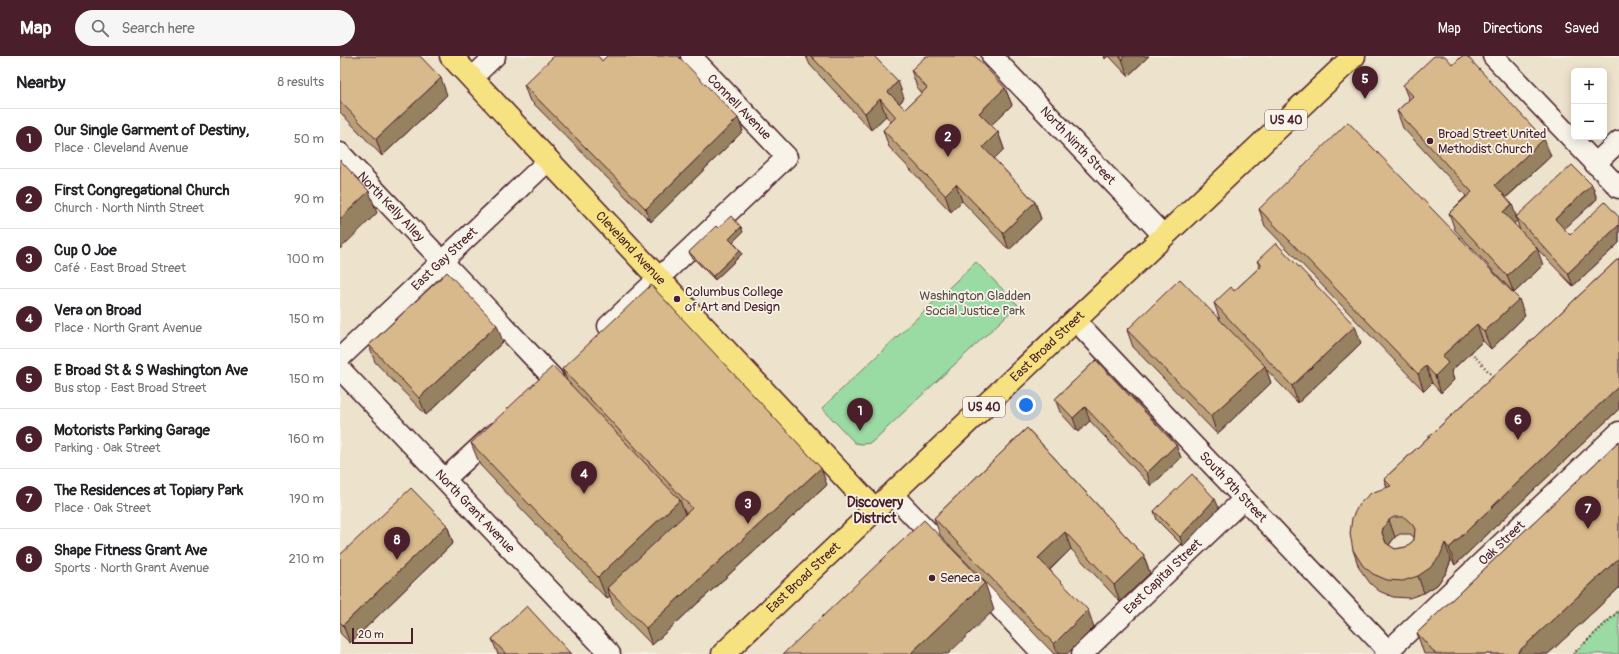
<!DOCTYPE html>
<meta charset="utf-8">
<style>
:root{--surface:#fff;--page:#f6f6f6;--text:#202124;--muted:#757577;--line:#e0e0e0;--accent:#4a1f2b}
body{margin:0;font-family:Pangolin,sans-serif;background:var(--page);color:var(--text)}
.controls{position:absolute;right:12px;top:12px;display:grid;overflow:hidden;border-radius:6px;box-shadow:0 2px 10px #0003}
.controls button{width:36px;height:36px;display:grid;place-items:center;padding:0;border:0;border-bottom:1px solid var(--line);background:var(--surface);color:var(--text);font:20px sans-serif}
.scale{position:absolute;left:12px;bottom:10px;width:61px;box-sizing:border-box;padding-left:4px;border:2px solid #4a1f2b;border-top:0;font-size:11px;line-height:14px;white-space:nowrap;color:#4a1f2b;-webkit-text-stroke:3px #f7f3e8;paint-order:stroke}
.you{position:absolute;left:686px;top:349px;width:14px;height:14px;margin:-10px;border:3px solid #fff;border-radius:50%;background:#1a73e8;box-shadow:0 0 0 6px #1a73e833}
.badge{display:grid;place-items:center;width:26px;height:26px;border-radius:50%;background:var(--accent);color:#fff;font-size:13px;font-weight:700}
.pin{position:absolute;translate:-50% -33px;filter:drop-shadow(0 1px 2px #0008)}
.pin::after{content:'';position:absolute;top:21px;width:14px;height:12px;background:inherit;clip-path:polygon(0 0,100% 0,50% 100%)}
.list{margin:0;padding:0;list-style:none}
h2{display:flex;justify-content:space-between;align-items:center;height:52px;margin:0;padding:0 16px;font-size:17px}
h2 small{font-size:13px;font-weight:400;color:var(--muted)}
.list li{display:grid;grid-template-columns:26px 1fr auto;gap:12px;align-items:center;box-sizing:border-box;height:60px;padding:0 16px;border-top:1px solid var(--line)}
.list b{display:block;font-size:15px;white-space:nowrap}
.list p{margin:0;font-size:13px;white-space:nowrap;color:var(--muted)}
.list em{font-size:13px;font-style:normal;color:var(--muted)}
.icon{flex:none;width:22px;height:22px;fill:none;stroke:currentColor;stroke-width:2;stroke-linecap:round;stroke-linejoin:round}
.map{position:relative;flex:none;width:1279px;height:598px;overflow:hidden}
header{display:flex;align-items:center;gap:24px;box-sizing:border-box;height:56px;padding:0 20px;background:var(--accent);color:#fff}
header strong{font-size:19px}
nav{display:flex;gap:22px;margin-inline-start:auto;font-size:14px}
.search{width:280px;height:36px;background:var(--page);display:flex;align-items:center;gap:10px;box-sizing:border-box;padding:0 14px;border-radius:22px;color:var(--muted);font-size:15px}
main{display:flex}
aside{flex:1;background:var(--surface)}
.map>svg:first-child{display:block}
.built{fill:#ede2cc;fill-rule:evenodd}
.green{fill:#9adaa3;stroke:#727c67}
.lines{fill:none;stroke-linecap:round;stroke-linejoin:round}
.minor-casing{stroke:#4a1f2b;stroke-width:23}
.major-casing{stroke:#4a1f2b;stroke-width:25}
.path{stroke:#4a1f2b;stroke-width:2.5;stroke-dasharray:1 3;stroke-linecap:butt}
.minor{stroke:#f7f3e8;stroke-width:20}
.major{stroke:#f7e281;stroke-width:22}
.wall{fill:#b99f78;stroke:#4a1f2b;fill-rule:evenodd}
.shaded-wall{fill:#968261;stroke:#4a1f2b}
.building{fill:#d7b98b;stroke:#4a1f2b;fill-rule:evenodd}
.poi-dot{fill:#4a1f2b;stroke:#f7f3e8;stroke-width:1.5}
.labels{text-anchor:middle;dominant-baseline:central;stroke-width:3.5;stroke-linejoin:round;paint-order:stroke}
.shield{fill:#f7f3e8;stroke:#7e5f64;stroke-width:1}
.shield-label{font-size:12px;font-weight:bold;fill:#4a1f2b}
.street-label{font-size:13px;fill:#4a1f2b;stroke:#f7f3e8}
.poi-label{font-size:13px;fill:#4a1f2b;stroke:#f7f3e8;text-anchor:start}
.park-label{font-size:13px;fill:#5e4e49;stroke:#f7f3e8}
.neighbourhood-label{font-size:14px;font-weight:bold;fill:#4a1f2b;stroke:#f7f3e8}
</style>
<header>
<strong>Map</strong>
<div class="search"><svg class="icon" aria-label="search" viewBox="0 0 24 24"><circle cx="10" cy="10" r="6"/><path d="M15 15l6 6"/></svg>Search here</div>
<nav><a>Map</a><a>Directions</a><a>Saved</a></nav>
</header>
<main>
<aside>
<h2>Nearby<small>8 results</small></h2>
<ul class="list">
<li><span class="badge">1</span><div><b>Our Single Garment of Destiny,</b><p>Place · Cleveland Avenue</p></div><em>50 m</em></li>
<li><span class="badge">2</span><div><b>First Congregational Church</b><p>Church · North Ninth Street</p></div><em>90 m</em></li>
<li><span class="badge">3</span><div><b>Cup O Joe</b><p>Café · East Broad Street</p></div><em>100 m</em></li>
<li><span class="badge">4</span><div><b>Vera on Broad</b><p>Place · North Grant Avenue</p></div><em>150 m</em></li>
<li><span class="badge">5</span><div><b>E Broad St &amp; S Washington Ave</b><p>Bus stop · East Broad Street</p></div><em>150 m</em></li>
<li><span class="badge">6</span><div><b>Motorists Parking Garage</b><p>Parking · Oak Street</p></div><em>160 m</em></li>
<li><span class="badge">7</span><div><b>The Residences at Topiary Park</b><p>Place · Oak Street</p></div><em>190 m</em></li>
<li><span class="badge">8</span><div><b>Shape Fitness Grant Ave</b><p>Sports · North Grant Avenue</p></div><em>210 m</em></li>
</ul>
</aside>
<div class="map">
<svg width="1279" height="598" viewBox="0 0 1279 598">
<rect width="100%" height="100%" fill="#f7f3e8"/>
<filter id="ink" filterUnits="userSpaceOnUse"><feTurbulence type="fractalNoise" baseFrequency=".025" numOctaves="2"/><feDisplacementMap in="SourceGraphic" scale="8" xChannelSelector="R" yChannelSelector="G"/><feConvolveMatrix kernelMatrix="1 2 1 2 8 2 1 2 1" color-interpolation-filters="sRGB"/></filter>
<g filter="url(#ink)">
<path class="built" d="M0,0H1279V598H0ZM1234,15H1264V81H1234Z"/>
<path class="green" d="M636,206L678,249L531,387L522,388L515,387L482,352Z
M1279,554V598H1233Z"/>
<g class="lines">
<g class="minor-casing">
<g id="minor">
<path id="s1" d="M652,0L824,180"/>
<path d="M1153,0L1279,132"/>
<path d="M132,22L155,0"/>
<path id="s2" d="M0,97L213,322"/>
<path d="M1255,108L1279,85"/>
<path id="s3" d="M735,264L1051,598"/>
<path d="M268,270L447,101L351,0"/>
<path id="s4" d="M0,302L209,104"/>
<path id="s5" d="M0,313L270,598"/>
<path d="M105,423L155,377"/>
<path d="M552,438L599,487"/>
<path d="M632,522L703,598"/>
<path id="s6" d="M742,598L904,443"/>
<path id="s7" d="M1045,598L1279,376"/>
</g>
</g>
<g class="major-casing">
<g id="major">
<path id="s8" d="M111,0L535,454"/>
<path id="s9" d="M383,598L1014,0"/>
</g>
</g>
<path class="path" d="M1131,296L1155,323
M1233,598L1279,555"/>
<use href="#minor" class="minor"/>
<use href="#major" class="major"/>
</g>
<path class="wall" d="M0,0L107,39L42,100L0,56Z
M466,0H534L564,42L559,48L565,53L582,37L577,31L571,14L665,32L672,49L651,69L658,76L664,93L654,103L695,146L701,163L669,194L622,145L611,156L549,91L543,74L551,66L546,60L531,74L470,9Z
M769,0H809L788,20Z
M262,5L398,62L403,75L311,166L189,43L184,29Z
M1113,9L1211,100L1166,142L1176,160L1252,129L1257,143L1224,173L1230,179L1279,161V187L1233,230L1180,175L1177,165L1174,168L1203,209L1174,237L1115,174L1109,157L1126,140L1063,72L1057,55L1069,44L1063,29Z
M919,153L1185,260L1151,293L1143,285L1111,315L1114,324L1101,337L1092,327L1084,335L925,170Z
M378,172L403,176L393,186L400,194L402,198L375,224L351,200L349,196Z
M1279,202V353L1115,509L1111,504L1106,517L1097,529L1084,537L1069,542L1053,541L1039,535L1030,527L1019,512L1013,494L1047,431L1044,423ZM1060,478H1070L1074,481V484L1066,491L1055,493L1049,489L1055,481Z
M917,205L1021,287L958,347L926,313L931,327L877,378L793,291L787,274L880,264L874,247L894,235L920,211Z
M163,286L86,359L35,306L29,289Z
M756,304L836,389L841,402L811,430L750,365L738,376L720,356L715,343Z
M222,313L487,429L312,589L273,549L270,540L267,543L140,409L131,387L227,324ZM343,453L346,457L345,458Z
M687,372L804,500L810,517L780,546L731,493L710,514L754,571L727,598H714L600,479L594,462Z
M1279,385V532L1208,598H1084L1077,577Z
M879,452L843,490L817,464L814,455Z
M107,469L113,487L10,587L0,577V499Z
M152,583L231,598H158L157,596Z"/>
<path class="shaded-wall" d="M764,0H768L765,3Z
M784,0H809L788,20L782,3Z
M101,22L107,39L42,100L36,83Z
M558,25L564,42L554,53L548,36Z
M665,32L672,49L646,74L639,57Z
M540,43L546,60L531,74L525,57Z
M398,62L403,75L311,166L306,153Z
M658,76L664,93L649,108L643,91Z
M1204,83L1211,100L1161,146L1155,129Z
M616,128L622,145L611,156L605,139Z
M1252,129L1257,143L1220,177L1215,163Z
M29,135L37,157L0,193V163Z
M695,146L701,163L669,194L663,177Z
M1172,148L1177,163L1176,161L1177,165L1169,173L1163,156Z
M1279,169V187L1233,230L1228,217Z
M401,171L403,176L391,188L389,183Z
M1197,192L1203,209L1174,237L1167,220Z
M400,194L402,198L375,224L373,220Z
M1179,243L1185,260L1151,293L1144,276Z
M1137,268L1143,285L1111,315L1114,324L1101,337L1095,320L1102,300Z
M157,269L163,286L86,359L79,342Z
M1015,270L1021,287L958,347L952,330Z
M925,310L931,327L877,378L871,360Z
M1086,310L1092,327L1084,335L1078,318Z
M1279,330V353L1115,509L1109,492Z
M745,351L750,365L738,376L733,362Z
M836,389L841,402L811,430L807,417Z
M481,412L487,429L312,589L306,572Z
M875,443L879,452L843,490L840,481Z
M340,444L348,467L267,532L270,540L267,543L258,521Z
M1049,464L1055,481L1049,489V494L1042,477L1043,472Z
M107,469L113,487L10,587L3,569Z
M725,476L731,493L704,519L698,502Z
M1105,487L1111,504L1106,517L1097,529L1084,537L1078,520Z
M804,500L810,517L780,546L774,529Z
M1279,502V532L1208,598H1176Z
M645,527L654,554L608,598H570Z
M748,554L754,571L727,598H718L714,588Z"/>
<path class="building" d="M0,0H80L101,22L36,83L0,45Z
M214,0H258L262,5L267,0H338L398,62L306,153L184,29Z
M471,0H534L558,25L548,36L565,53L587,32L571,14L586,0H635L665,32L639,57L658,76L643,91L695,146L663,177L616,128L605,139L543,74L556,61L540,43L525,57Z
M779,0H784L782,3Z
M1094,0H1105L1113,9L1122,0H1127L1204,83L1155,129L1172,148L1163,156L1197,192L1167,220L1109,157L1132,136L1057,55L1073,40L1063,29Z
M1008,66L1179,243L1144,276L1137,268L1102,300L1108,307L1095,320L1086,310L1078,318L919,153Z
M0,104L29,135L0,163Z
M1232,109L1252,129L1215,163L1230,179L1265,146L1279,161V169L1228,217L1176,161Z
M391,160L401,171L389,183L400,194L373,220L349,196L376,170L378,172Z
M936,187L1015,270L952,330L874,247L891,231L894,235L922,209L917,205Z
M1279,202V330L1109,492L1105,487L1100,500L1090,512L1078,520L1063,525L1047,524L1033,518L1023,510L1013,494L1010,478L1012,462L1019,448L1031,437L1051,430L1044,423ZM1054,461H1064L1072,468L1075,473L1074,484L1066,491L1055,493L1046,487L1042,477L1043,472L1049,464Z
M107,216L157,269L79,342L29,289Z
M840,223L925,310L871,360L787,274Z
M311,229L481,412L306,572L267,532L352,452L222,313Z
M756,304L836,389L807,417L745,351L733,362L715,343Z
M213,310L340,444L258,521L131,387Z
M687,372L804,500L774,529L725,476L698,502L748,554L714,588L594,462Z
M1279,385V502L1176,598H1096L1077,577Z
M852,418L875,443L840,481L814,455Z
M71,432L107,469L3,569L0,566V499Z
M584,464L645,527L570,598H443Z
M187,550L231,598H166L152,583Z"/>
</g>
<g class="poi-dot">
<circle cx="1090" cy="85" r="4"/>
<circle cx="337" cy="243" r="4"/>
<circle cx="592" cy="522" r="4"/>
</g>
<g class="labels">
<g class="shield">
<rect x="925" y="54" width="42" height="20" rx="3"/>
<rect x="623" y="341" width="42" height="20" rx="3"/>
</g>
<g class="shield-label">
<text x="946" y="64">US 40</text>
<text x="644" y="351">US 40</text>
</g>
<g class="street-label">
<text transform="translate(399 51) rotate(46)">Connell Avenue</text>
<text stroke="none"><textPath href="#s1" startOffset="124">North Ninth Street</textPath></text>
<text stroke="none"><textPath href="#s2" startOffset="74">North Kelly Alley</textPath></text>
<text stroke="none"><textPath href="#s8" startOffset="263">Cleveland Avenue</textPath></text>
<text stroke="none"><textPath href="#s4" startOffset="144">East Gay Street</textPath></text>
<text stroke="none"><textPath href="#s9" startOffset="447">East Broad Street</textPath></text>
<text stroke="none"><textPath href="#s3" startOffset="230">South 9th Street</textPath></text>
<text stroke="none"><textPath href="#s5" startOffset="196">North Grant Avenue</textPath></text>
<text stroke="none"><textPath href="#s7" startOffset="161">Oak Street</textPath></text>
<text stroke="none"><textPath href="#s6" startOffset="112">East Capital Street</textPath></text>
<text stroke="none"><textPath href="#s9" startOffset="111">East Broad Street</textPath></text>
</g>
<g class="poi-label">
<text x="1098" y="78">Broad Street United<tspan x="1098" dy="15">Methodist Church</tspan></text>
<text x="345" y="236">Columbus College<tspan x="345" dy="15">of Art and Design</tspan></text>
<text x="600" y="522">Seneca</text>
</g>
<g class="park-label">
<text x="635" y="240">Washington Gladden<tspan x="635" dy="15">Social Justice Park</tspan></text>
</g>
<g class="neighbourhood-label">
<text x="535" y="446">Discovery<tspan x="535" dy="16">District</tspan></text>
</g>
</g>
</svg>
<div class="controls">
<button>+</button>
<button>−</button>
</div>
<div class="scale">20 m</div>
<div class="you"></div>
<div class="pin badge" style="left:520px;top:375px">1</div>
<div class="pin badge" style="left:608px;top:101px">2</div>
<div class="pin badge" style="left:408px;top:468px">3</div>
<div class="pin badge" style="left:244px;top:438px">4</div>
<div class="pin badge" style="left:1025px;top:43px">5</div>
<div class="pin badge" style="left:1178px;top:384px">6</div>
<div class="pin badge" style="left:1248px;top:473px">7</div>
<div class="pin badge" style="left:57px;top:504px">8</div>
</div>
</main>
